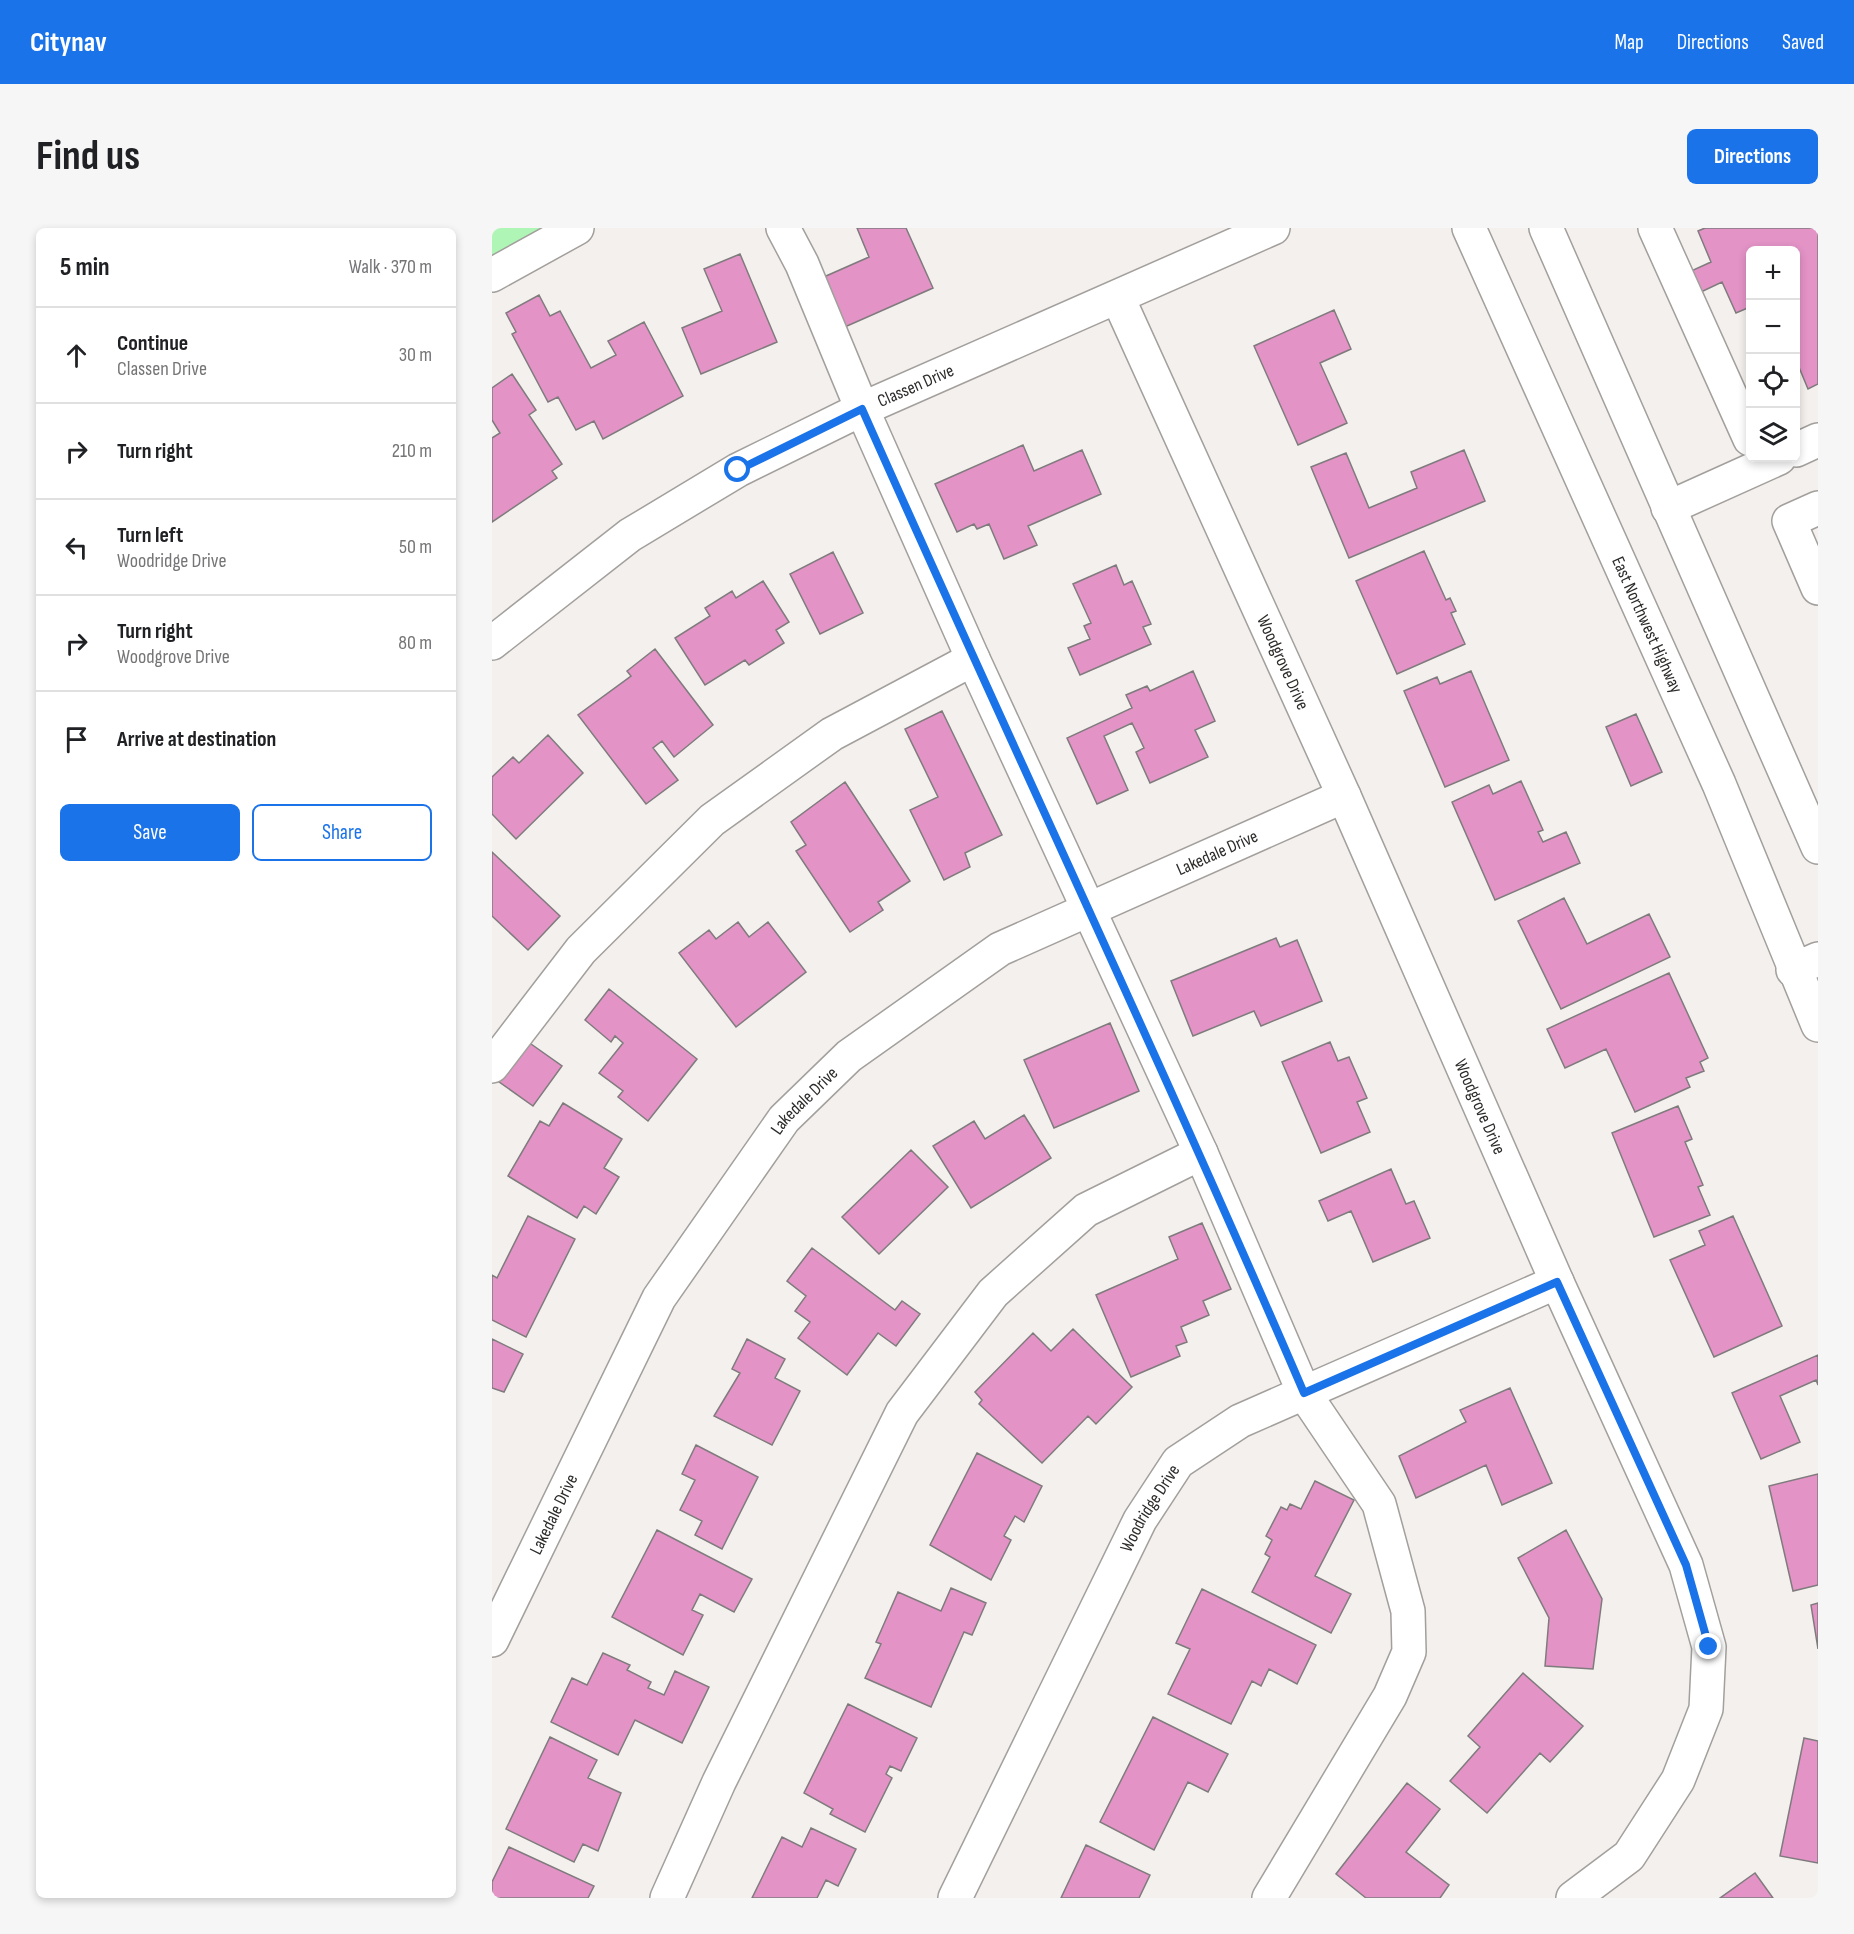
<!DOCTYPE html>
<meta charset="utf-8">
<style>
:root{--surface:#fff;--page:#f6f6f6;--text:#202124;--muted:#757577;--line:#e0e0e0;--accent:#1a73e8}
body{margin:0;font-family:"Sofia Sans Condensed",sans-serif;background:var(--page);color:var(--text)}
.controls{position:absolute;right:18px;top:18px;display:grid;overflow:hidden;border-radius:9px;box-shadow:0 3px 9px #0003}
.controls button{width:54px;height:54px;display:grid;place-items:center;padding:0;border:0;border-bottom:2px solid var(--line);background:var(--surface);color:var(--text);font:30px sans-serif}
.stop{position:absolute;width:18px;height:18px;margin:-14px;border:4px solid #1a73e8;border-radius:50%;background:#fff}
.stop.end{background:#1a73e8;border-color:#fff;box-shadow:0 2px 6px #0008}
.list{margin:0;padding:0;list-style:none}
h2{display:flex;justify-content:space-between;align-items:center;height:78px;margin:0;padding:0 24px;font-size:26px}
h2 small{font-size:20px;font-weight:400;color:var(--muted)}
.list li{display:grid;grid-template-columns:39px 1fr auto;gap:18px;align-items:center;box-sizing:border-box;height:96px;padding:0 24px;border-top:2px solid var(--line)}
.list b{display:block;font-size:22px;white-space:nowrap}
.list p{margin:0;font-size:20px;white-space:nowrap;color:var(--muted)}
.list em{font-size:20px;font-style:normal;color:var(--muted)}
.actions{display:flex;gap:12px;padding:18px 24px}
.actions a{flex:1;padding:14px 0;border:2px solid var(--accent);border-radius:9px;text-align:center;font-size:21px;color:var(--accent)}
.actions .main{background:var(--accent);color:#fff}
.icon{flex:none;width:33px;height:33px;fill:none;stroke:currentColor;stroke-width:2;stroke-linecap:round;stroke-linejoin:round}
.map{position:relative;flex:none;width:1326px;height:1670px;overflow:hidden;border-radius:9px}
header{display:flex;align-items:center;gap:36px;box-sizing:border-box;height:84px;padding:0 30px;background:var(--accent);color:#fff}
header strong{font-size:28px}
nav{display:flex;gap:33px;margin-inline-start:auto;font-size:21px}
.intro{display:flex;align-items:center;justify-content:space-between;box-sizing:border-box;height:144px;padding:0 36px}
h1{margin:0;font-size:42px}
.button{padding:15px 27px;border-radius:9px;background:var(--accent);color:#fff;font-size:21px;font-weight:700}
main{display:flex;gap:36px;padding:0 36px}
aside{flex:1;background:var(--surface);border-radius:9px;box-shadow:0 3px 9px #0003}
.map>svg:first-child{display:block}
.green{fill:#aff5b5}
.building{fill:#e393c6;stroke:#7f7b7d;stroke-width:1.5}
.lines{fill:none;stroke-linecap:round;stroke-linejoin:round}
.minor-casing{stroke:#a29f9c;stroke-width:36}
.major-casing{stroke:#a29f9c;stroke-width:36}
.minor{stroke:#fff;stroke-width:33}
.major{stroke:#fff;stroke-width:33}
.route{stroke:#1a73e8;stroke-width:8}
.labels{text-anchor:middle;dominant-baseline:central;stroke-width:6;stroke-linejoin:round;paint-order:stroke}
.street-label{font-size:18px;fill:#2d2c2b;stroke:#fffefe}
</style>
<header>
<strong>Citynav</strong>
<nav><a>Map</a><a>Directions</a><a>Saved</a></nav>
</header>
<div class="intro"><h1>Find us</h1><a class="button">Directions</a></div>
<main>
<aside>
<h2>5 min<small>Walk · 370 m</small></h2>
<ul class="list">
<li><svg class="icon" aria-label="ahead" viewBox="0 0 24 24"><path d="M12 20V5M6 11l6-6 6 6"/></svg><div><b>Continue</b><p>Classen Drive</p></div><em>30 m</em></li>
<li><svg class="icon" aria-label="right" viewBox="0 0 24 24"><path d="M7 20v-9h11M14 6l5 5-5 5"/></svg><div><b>Turn right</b></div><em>210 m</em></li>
<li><svg class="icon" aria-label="left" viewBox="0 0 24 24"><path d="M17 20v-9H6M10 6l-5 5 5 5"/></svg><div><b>Turn left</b><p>Woodridge Drive</p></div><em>50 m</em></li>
<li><svg class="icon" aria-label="right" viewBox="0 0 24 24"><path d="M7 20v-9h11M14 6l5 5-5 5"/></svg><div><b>Turn right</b><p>Woodgrove Drive</p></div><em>80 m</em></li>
<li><svg class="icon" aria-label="arrive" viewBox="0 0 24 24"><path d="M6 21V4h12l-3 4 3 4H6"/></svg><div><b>Arrive at destination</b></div></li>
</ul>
<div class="actions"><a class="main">Save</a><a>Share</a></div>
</aside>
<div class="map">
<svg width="1326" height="1670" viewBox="0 0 1326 1670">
<rect width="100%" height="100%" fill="#f4f0ed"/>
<path class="green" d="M0,0H79L0,39Z"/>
<path class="building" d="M365,0H414L441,60L346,102L325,52L377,29Z
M1213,0H1326V156L1316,161L1304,132V22H1258V79L1244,85L1230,54L1209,64L1199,43L1219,34L1206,3Z
M248,26L285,114L209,146L190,100L230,83L212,41Z
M47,67L58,88L68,83L99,140L124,127L116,113L152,94L191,168L111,211L102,193L84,202L66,169L56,174L20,106L24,104L14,85Z
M842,82L859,121L828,135L855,195L806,217L762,118Z
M20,146L44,182L37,187L70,236L60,243L65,250L0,294V210L8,205L0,192V160Z
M531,217L542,243L590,222L609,266L536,298L545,317L512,331L497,296L485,301L482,296L465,304L443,256Z
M972,222L993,273L857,330L819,239L854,225L877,280L925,260L919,244Z
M932,323L954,372L958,370L964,383L959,385L973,416L905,446L864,353Z
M341,324L371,385L328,406L298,346Z
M624,337L632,357L640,353L659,396L651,399L659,416L588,447L576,420L598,411L592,398L599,395L581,356Z
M271,353L297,394L284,402L292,415L257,437L253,432L213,457L183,410L218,388L213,380L240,363L244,370Z
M163,421L221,497L182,529L170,513L161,520L186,552L154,576L86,487L139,448L135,443Z
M701,443L723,493L703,502L716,529L658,555L644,524L652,520L640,495L612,508L636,562L605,576L575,510L640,480L634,467L655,458L658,463Z
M979,443L1017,532L953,559L912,463L945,449L948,456Z
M450,483L510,607L473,625L478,639L452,652L418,582L446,569L413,501Z
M1144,486L1170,544L1139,558L1114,499Z
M56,507L91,545L24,611L0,586V549L21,529L27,535Z
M1029,553L1051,602L1046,604L1051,614L1074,604L1088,635L1003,672L960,574L997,557L1001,566Z
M353,554L418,653L386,674L391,682L358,704L304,623L314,617L299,594Z
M0,624L68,688L36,722L0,688Z
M1072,670L1095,716L1157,686L1178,729L1069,781L1026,693Z
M246,694L257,709L276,694L314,744L244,799L187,725L217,702L224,711Z
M784,710L788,719L805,712L830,773L769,798L762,783L701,808L679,753Z
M1177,745L1216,830L1208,834L1212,843L1194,850L1198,859L1143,884L1114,821L1073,840L1055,801Z
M117,761L205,831L156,893L126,869L131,863L107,845L131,815L123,808L119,814L93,792Z
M618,795L647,863L562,900L532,832Z
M32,811L70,838L41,878L3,851Z
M838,814L846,833L857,829L875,870L865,874L878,904L829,925L790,834Z
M71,875L130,911L112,940L127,949L104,986L92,978L85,990L16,948L48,893L57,898Z
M1186,878L1200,911L1193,914L1211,957L1206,959L1218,987L1162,1009L1120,905Z
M532,887L559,930L479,980L441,918L482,893L493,911Z
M419,922L456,959L387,1026L350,989Z
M899,941L914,976L922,973L938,1010L881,1034L859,983L836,993L827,973Z
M36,988L83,1011L34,1109L0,1092V1047L5,1050Z
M1241,988L1290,1098L1222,1129L1178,1032L1213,1017L1207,1003Z
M710,995L739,1061L711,1073L717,1087L689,1099L695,1114L684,1118L688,1128L639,1149L604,1067L686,1031L677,1009Z
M320,1020L403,1082L410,1073L428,1086L404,1118L386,1105L355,1147L306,1110L318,1094L303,1083L314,1068L295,1053Z
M581,1101L640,1159L604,1196L596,1188L550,1235L487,1176L490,1172L483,1164L541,1105L559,1123Z
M0,1111L31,1126L12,1164L0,1160Z
M255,1111L293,1131L283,1150L308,1163L280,1217L222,1188L248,1145L240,1141Z
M1326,1127V1157L1324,1152L1288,1168L1308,1214L1269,1231L1240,1165Z
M1018,1160L1060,1255L1010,1277L994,1237L924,1270L907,1228L974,1194L968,1182Z
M204,1217L266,1249L230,1321L203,1307L210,1293L188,1282L203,1252L190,1246Z
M485,1225L550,1258L532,1294L523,1288L512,1308L519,1312L499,1352L438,1317Z
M1326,1246V1357L1301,1363L1277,1258Z
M823,1253L862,1272L823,1348L859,1366L839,1405L760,1364L778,1329L773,1326L780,1312L774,1308L789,1279L795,1282L798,1276L809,1281Z
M165,1302L260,1351L242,1384L208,1366L200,1382L211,1387L191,1427L120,1389Z
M1074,1302L1110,1371L1101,1441L1053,1438L1057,1390L1026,1330Z
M459,1360L494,1375L480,1407L472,1404L439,1479L373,1450L389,1416L384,1414L406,1364L449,1383Z
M710,1361L824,1417L805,1456L777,1441L769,1458L760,1453L739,1496L676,1466L698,1421L684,1415Z
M1326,1375V1421L1319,1377Z
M111,1425L138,1437L135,1442L159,1454L156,1460L172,1467L183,1443L217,1459L190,1515L143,1492L126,1527L59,1494L80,1450L95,1457Z
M1031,1445L1091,1498L1058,1534L1048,1525L995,1585L958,1553L988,1519L976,1508Z
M356,1476L425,1510L409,1543L398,1538L394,1546L400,1550L373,1604L338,1586L341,1581L312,1565Z
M661,1489L736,1526L716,1564L696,1554L662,1622L608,1594Z
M58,1509L105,1532L96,1550L129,1565L106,1623L91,1616L82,1634L14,1601Z
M1312,1510L1326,1513V1635L1288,1628Z
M915,1555L948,1581L914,1624L957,1657L948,1670H874L844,1646Z
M319,1600L364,1621L346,1658L334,1652L325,1670H260L290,1609L310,1619Z
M594,1617L658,1647L647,1670H569Z
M17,1619L102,1658L96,1670H0V1654Z
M1263,1645L1281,1670H1228Z"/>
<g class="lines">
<g class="minor-casing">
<g id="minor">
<path d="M291,0L310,36L370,181L481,431L709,925L812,1165L887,1276L916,1383L917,1424L898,1468L777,1670"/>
<path d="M1163,0L1258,211"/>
<path d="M0,47L85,0"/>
<path id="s1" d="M626,70L852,568L1065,1054L1194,1337L1217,1419L1214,1481L1186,1552L1137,1628L1081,1670"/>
<path d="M1304,222L1326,212"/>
<path d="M1176,280L1287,230"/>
<path d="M1326,280L1297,293L1326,360"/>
<path id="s2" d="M0,415L138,307L246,242L370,181L781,0"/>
<path d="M1301,742L1326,731"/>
<path d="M0,838L89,722L220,592L340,506L481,431"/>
<path id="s3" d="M0,1412L167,1070L292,891L357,828L508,721L852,568"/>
<path d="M175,1670L227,1554L410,1185L501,1065L594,982L709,925"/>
<path id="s4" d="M463,1670L648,1292L686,1234L748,1193L1065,1054"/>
</g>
</g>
<g class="major-casing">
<g id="major">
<path id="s5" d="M977,0L1227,556L1326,797"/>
<path d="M1054,0L1326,619"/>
</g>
</g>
<use href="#minor" class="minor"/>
<use href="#major" class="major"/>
</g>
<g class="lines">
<path class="route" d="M246,242L370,181C516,510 670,835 812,1165L1065,1054L1194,1337L1217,1419"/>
</g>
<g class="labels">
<g class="street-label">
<text stroke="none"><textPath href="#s2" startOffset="498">Classen Drive</textPath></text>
<text stroke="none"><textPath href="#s5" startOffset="435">East Northwest Highway</textPath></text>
<text stroke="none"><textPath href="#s1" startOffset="400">Woodgrove Drive</textPath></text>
<text stroke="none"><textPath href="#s3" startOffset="1112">Lakedale Drive</textPath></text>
<text stroke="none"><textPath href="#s3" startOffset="626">Lakedale Drive</textPath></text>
<text stroke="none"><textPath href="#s1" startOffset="886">Woodgrove Drive</textPath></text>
<text stroke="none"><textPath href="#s4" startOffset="436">Woodridge Drive</textPath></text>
<text stroke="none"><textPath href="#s3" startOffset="140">Lakedale Drive</textPath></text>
</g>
</g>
</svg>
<div class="controls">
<button>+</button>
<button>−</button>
<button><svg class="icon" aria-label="locate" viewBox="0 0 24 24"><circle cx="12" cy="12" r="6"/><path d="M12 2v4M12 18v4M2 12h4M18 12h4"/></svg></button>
<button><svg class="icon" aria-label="layers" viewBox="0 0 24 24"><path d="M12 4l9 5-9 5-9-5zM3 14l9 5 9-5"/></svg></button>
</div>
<div class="stop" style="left:246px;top:242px"></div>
<div class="stop end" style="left:1217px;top:1419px"></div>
</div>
</main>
